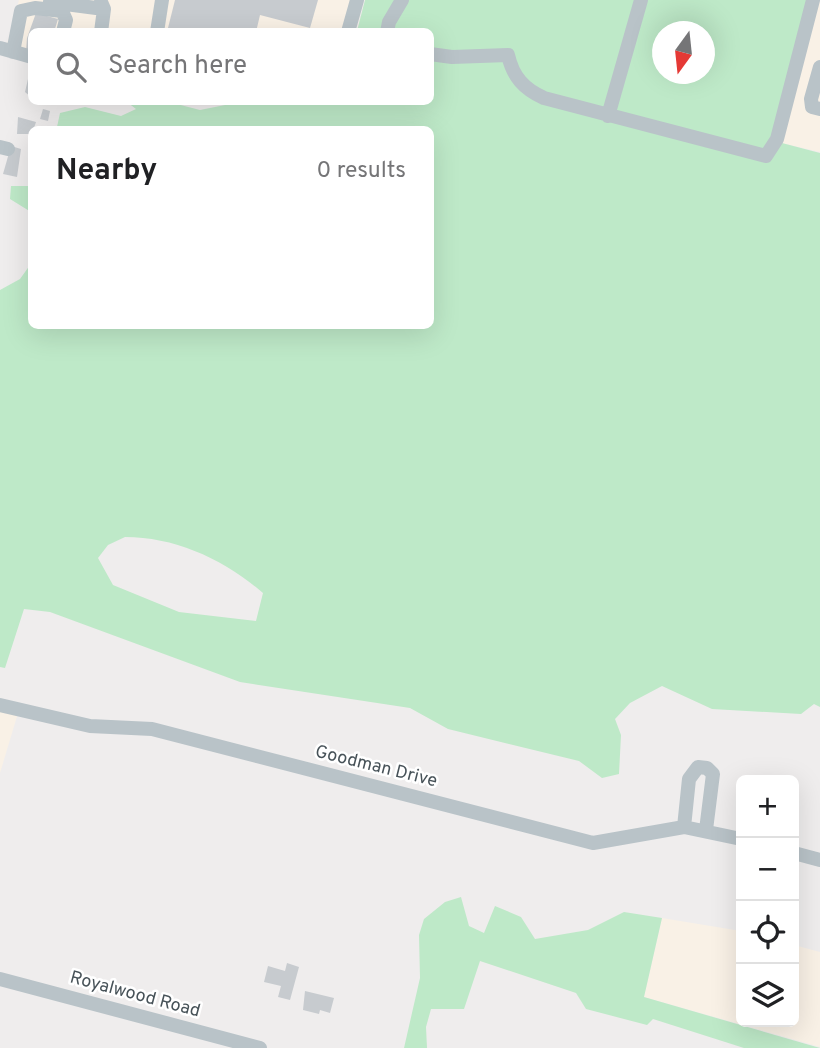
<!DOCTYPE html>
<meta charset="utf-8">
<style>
:root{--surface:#fff;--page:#f6f6f6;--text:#202124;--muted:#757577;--line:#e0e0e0}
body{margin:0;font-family:Overpass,sans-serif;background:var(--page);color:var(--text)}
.controls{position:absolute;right:21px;bottom:21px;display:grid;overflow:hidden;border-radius:10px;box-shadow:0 7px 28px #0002}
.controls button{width:63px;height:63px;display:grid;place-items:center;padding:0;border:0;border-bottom:2px solid var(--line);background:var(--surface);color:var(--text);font:35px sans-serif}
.compass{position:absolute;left:652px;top:21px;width:63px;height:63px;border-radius:50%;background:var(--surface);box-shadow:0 7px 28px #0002;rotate:195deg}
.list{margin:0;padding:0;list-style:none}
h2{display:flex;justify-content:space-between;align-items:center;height:91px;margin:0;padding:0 28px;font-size:30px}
h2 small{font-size:23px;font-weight:400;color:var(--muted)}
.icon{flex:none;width:38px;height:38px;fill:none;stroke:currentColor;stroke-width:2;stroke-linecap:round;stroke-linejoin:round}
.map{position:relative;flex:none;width:820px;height:1048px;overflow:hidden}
.search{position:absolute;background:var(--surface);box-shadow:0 7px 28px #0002;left:28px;top:28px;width:406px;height:77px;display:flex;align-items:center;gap:18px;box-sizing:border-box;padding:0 24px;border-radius:10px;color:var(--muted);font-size:26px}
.panel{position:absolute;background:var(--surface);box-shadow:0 7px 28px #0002;left:28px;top:126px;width:406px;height:203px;border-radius:10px}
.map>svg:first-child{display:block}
.commercial{fill:#f9f1e6}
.green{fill:#bee9c8;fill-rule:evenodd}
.building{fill:#c7cbcf}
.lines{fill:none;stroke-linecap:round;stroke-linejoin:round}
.minor{stroke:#b9c3c8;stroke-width:14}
.labels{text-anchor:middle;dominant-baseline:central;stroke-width:5;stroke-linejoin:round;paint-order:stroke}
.street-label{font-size:18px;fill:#475258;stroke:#fff}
</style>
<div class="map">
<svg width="820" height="1048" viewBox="0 0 820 1048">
<rect width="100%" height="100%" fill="#efeded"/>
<path class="commercial" d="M19,0H364L356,31L32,32L31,62L4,55Z
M818,0H820V152L781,143Z
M0,712L18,713L0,773Z
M662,918L741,931V1022H794V945L820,952V1047L644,997Z"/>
<path class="green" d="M365,0H818L782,143L820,153V707L814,704L801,714L712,709L662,686L630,703L615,719L621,735L619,774L602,778L579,761L448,729L410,708L240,682L50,612L24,609L5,668L0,667V290L20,279L30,265L32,326H430V130H61L57,127L60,113L85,107L121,116L136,109L127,102H169L200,110L240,102H325L338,105L339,102H430V32L357,31ZM662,32H704V74H662ZM125,537C176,537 225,560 263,593L256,621L179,612L113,585L98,558L108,545Z
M11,186H31V212L10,199Z
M461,897L469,926L484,933L495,906L521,917L535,939L588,930L624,912L662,918L644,997L820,1048H744L653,1019L647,1025L586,1009L576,993L480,961L464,1009H431L426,1027L427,1048H404L420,978L419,935L424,919L445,902Z"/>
<path class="building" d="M175,0H318L310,28L260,15L256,32H167Z
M36,13L58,19L54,32H32V53L26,52L27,38Z
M28,79L32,80V98L25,92Z
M43,109L50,111L48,121L40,119Z
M18,117L36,122L32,134H17Z
M11,146L21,149L17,177L3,174Z
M287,963L299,967L290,1000L278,997L281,986L264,982L268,966L285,971Z
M305,991L334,998L330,1013L320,1010L319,1014L303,1010Z"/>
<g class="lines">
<path class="minor" d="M50,2L104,9
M101,2L104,9L101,32
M157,32L162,0
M348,32L357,0
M387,32L389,22L402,0
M0,48L32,57
M13,52L21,11L35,8L62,11L66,20L63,32
M430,54L452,57L508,55C513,77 524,89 544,98L766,156L777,139L813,0
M820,67L811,99L812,107L820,109
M608,116L641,0
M0,147L8,149
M0,705L90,726L152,729L593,843L684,827L741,839
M684,827L689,779L698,767L707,768L713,774L706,830
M794,853L820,860
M0,979L260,1048"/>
</g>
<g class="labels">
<g class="street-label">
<text transform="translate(376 767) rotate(14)">Goodman Drive</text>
<text transform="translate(135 995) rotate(15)">Royalwood Road</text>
</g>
</g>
</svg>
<div class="controls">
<button>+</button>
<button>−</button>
<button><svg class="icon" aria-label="locate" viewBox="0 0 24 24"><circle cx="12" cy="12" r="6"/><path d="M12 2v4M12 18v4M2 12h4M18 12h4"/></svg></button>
<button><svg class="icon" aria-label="layers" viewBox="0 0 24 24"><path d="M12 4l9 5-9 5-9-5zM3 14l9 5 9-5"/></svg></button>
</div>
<svg class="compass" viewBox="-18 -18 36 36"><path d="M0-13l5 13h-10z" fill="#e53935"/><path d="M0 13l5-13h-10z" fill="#757577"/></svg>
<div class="search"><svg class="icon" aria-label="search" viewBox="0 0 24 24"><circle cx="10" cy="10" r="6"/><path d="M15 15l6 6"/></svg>Search here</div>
<section class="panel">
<h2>Nearby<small>0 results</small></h2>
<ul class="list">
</ul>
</section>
</div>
